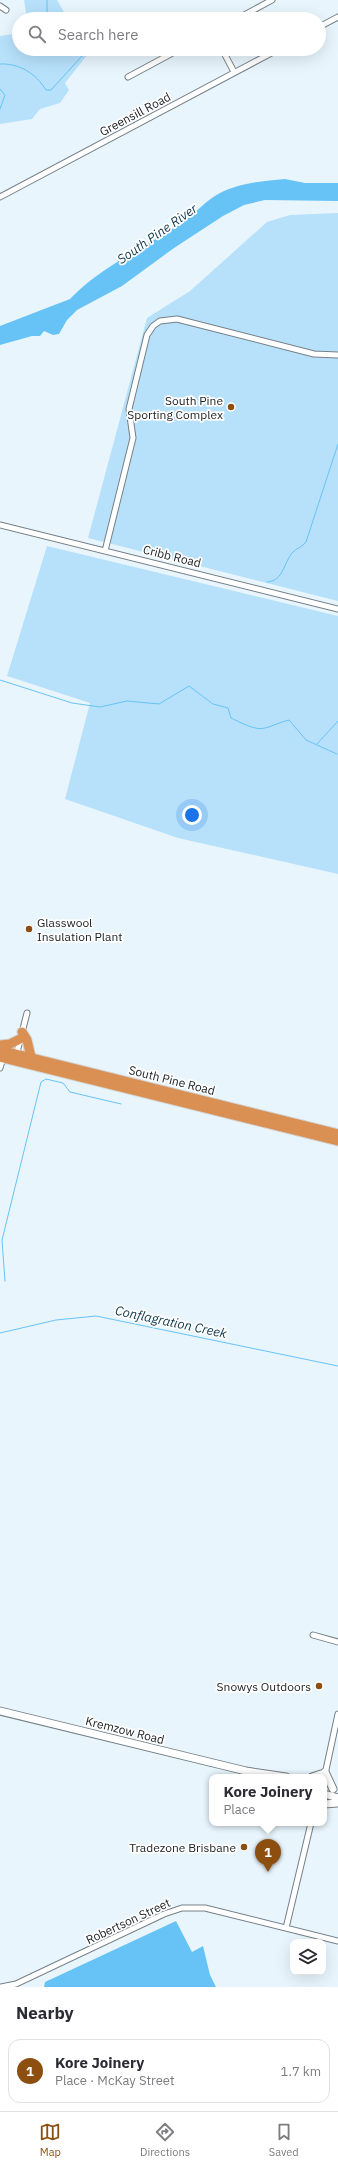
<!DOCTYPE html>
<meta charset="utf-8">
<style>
:root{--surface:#fff;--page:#f7f7f7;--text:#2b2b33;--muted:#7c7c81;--line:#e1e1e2;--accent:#8c4f10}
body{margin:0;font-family:"IBM Plex Sans",sans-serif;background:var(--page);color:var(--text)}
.controls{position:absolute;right:12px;bottom:12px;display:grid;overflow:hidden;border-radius:8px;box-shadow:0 4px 16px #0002}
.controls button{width:36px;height:36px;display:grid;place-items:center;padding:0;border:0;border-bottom:1px solid var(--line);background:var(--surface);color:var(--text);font:20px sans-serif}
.you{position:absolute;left:192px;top:815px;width:14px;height:14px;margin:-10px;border:3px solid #fff;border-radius:50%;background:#1a73e8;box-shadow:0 0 0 6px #1a73e833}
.badge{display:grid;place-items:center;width:26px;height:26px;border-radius:50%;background:var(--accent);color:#fff;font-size:13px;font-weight:700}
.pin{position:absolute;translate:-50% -33px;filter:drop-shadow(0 1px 2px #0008)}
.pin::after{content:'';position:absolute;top:21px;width:14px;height:12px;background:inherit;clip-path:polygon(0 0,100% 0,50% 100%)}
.popup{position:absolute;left:209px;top:1774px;width:118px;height:52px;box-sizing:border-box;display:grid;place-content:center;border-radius:8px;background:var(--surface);filter:drop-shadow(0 1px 3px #0005);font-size:13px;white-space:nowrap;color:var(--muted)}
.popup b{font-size:15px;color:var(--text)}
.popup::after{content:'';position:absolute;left:50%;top:100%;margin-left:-8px;border:8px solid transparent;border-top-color:var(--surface)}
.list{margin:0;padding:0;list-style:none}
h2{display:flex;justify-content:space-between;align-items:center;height:52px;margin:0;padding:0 16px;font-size:17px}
h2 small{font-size:13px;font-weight:400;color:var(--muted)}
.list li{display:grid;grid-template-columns:26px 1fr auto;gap:12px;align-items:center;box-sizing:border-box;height:64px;margin:0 8px 8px;padding:0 8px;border:1px solid var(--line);border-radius:12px}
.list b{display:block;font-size:15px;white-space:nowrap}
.list p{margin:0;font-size:13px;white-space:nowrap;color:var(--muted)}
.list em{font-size:13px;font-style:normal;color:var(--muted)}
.icon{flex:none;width:22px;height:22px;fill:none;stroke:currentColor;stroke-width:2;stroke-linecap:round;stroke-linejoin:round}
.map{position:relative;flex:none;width:338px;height:1987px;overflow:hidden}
.search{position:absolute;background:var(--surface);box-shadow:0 4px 16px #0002;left:12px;right:12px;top:12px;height:44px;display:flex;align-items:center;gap:10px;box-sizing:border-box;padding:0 14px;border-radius:22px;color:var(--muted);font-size:15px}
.sheet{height:124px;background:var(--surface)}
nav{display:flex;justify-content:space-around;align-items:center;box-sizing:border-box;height:56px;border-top:1px solid var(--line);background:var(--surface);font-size:11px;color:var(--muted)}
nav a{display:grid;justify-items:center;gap:2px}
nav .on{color:var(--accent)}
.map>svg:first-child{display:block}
.green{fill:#b7e1fb}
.water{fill:#67c3f6}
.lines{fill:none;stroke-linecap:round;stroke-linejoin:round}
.stream{stroke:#67c3f6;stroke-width:1}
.street-casing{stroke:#758087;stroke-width:7}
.secondary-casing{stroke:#758087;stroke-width:9}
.highway-casing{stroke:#d2d3d4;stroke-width:11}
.street{stroke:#fff;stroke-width:5}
.secondary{stroke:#fff;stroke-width:7}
.highway{stroke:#da9052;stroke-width:9}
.poi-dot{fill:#8c4f10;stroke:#fff;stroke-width:1.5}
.labels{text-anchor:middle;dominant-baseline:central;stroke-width:3.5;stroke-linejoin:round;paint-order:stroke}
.street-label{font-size:12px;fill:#202528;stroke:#fff}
.poi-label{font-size:12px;fill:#202528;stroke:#fff;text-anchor:end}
.water-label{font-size:13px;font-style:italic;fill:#0f384d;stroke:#fff}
</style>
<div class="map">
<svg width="338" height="1987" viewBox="0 0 338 1987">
<rect width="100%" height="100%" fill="#e8f5fd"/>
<path class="green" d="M24,0H57L68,19H27Z
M19,33V49H85L88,54L65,83L69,90L60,103L40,109L32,119L0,124V36Z
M338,213V601L88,538L147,318L190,291L267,222L290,215Z
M47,546L338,616V874L178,838L65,799L90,703L7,676Z"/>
<path class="water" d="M285,179L305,183H338V201L265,200L244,205L223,216L174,248L122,286L77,310L67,320L59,334L53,335L44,331L40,336H32L0,345V326L70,299C101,266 147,247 184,221C196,213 206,200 220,193C239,183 263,181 285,179Z
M176,1921L192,1952L203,1946L210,1975L216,1987H44L45,1982Z"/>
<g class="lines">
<path class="stream" d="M47,0V13L50,19
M0,64C20,63 36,74 46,90H51L82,56L83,49
M0,89L5,95L0,109
M267,582C284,581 283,563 293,552C297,548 302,547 306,542L338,444
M0,680L72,703L100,707L127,701L159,704L189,686L213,704L228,708L231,718C240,722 255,731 265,728C273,726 280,722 289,720L306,740L337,754
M317,744L338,721
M5,1281L2,1240L41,1082L46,1079L63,1083L70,1092L121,1104
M0,1333L56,1320L96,1316L338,1366"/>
<g class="street-casing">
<path id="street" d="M0,6L6,10
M237,19L272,0
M319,27L338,17
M222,49L234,72
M128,77L180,49
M0,197L279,49
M0,525L338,609
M105,551L133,438L129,409L147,335L153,326L160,321L177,319L314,354L338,355
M16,1056L27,1013
M0,1068L3,1058
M313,1635L338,1642
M324,1779L338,1714
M286,1928L311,1823
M1,1987L16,1984L164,1914L182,1908H205L338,1941"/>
</g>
<g class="secondary-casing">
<path id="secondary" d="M0,1711L246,1771L286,1777
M325,1772L333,1789
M312,1777L321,1774
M324,1794L338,1798
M324,1804L338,1803"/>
</g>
<g class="highway-casing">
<path id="highway" d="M22,1032L27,1040L31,1057
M0,1045L10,1044L20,1039
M0,1050L338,1134
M0,1057L338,1141"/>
</g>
<use href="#street" class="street"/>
<use href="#secondary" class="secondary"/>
<use href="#highway" class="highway"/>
</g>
<g class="poi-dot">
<circle cx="231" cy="407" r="4"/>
<circle cx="29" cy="929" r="4"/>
<circle cx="319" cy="1686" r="4"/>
<circle cx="244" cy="1847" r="4"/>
</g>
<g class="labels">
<g class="street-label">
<text transform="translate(135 114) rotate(-28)">Greensill Road</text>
<text transform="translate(172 556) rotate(14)">Cribb Road</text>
<text transform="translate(172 1080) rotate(14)">South Pine Road</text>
<text transform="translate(125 1730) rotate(14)">Kremzow Road</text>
<text transform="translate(128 1921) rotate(-25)">Robertson Street</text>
</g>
<g class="poi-label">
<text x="223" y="400">South Pine<tspan x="223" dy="14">Sporting Complex</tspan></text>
<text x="37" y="922" text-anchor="start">Glasswool<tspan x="37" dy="14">Insulation Plant</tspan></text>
<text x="311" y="1686">Snowys Outdoors</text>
<text x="236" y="1847">Tradezone Brisbane</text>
</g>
<g class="water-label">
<text transform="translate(157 234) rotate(-35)">South Pine River</text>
<text transform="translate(171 1322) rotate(12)">Conflagration Creek</text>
</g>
</g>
</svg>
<div class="controls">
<button><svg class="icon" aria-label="layers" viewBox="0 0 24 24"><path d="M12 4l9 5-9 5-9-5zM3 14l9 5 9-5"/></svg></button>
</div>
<div class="you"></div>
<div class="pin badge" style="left:268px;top:1872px">1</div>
<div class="popup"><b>Kore Joinery</b>Place</div>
<div class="search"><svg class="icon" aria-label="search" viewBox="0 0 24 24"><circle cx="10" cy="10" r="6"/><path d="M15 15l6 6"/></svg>Search here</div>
</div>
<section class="sheet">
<h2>Nearby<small></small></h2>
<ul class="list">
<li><span class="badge">1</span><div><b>Kore Joinery</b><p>Place · McKay Street</p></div><em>1.7 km</em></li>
</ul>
</section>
<nav>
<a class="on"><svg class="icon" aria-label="map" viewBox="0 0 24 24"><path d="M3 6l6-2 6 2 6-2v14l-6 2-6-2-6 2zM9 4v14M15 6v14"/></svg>Map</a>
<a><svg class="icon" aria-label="directions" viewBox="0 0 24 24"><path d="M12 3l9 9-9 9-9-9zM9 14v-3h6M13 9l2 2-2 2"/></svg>Directions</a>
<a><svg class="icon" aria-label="saved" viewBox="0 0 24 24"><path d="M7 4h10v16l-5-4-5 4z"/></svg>Saved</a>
</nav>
